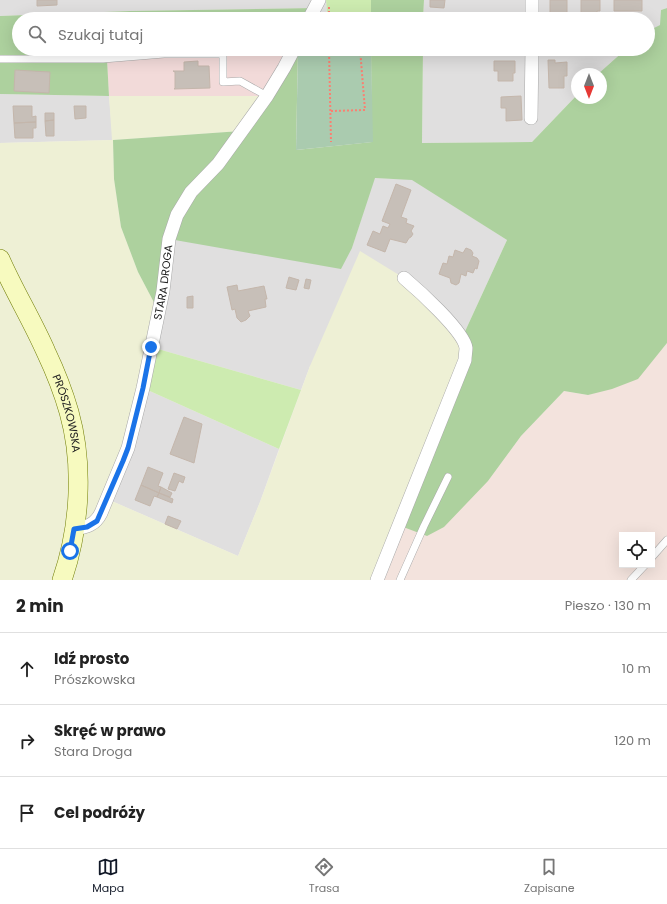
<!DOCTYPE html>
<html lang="pl">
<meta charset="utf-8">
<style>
:root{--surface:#fff;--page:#f6f6f6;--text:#222;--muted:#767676;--line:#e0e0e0;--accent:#111827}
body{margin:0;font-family:Poppins,sans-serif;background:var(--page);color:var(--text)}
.controls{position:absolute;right:12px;bottom:12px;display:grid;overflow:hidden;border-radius:0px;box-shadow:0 4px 16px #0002}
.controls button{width:36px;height:36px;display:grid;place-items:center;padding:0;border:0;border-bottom:1px solid var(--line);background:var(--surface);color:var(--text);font:20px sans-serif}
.compass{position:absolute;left:571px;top:68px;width:36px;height:36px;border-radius:50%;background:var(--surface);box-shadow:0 4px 16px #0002;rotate:180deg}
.stop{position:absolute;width:12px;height:12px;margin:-9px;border:3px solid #1a73e8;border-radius:50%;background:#fff}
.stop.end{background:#1a73e8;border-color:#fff;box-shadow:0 1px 4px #0008}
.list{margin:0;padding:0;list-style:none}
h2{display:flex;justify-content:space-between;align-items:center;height:52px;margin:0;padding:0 16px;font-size:17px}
h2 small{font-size:13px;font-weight:400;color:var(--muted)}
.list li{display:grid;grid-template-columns:26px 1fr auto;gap:12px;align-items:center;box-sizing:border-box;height:72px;padding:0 16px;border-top:1px solid var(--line)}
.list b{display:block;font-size:15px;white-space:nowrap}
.list p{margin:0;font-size:13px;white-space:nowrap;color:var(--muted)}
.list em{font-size:13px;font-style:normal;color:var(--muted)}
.icon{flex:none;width:22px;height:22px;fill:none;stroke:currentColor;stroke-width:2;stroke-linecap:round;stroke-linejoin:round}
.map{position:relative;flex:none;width:667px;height:580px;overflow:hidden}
.search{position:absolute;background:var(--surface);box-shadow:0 4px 16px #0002;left:12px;right:12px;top:12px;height:44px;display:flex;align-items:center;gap:10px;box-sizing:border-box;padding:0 14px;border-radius:22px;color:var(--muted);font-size:15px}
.sheet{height:268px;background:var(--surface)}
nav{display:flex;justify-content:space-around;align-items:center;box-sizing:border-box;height:56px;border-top:1px solid var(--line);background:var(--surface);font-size:11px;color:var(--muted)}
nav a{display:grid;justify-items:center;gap:2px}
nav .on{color:var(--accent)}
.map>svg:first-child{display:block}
.residential{fill:#e0dfdf}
.commercial{fill:#f2dad9}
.military{fill:#f3e3dd;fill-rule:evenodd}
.farmland{fill:#eef0d5}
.grass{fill:#cdebb0}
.forest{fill:#add19e}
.cemetery{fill:#aacbaf}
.parking{fill:#e2e2e2}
.building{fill:#c7bfb8;stroke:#c4b6ab}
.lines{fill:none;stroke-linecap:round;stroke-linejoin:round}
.service-casing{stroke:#a9a9a9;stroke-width:8}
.minor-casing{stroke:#a9a9a9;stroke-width:14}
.secondary-casing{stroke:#707d05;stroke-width:20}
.path{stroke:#fa8072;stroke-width:2;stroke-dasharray:2 2;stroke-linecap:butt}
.service{stroke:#fff;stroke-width:7}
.minor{stroke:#fff;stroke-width:13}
.secondary{stroke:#f7fabf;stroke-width:19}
.route{stroke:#1a73e8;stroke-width:5}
.labels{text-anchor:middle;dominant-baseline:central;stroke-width:3;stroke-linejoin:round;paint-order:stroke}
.street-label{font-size:11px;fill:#222;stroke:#fff}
</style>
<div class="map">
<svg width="667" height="580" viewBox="0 0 667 580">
<rect width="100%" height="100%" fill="#f2efe9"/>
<path class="residential" d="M0,0H319L315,8L130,11L0,16Z
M424,0H667V8L661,10V25L648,31V19H423Z
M423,49H626L598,74H577V95L532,142L422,143Z
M0,94L109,96L113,140L0,143Z
M374,178L412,179L507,240L462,338L310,366L301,390L151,347L169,239L352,248Z
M143,388L279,449L260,502L238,556L107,499Z"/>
<path class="commercial" d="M292,52L267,96H109L107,58Z"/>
<path class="military" d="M667,343V580H377L400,525L488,481L521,436L564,391L588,395L637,379ZM622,535H652V565H622Z"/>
<path class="farmland" d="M109,96H267L241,131L113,140L114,179L121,227L138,272L159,312L107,499L238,556L260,502L310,366L360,251L404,278L466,347L377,580H0V143L112,140Z"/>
<path class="grass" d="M326,0H371V19H327Z
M151,347L301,390L279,449L143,388Z"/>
<path class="forest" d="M371,0H424L423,19H371Z
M315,8L309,19H19V49H298L296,150L372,142L371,49H423L422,143L532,142L577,95V98H601V74H598L626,49H648V31L660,25L661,10L667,8V343L638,379L612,389L588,395L564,391L521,436L488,481L444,527L427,536L398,525L464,360L462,338L507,240L412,180L375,178L352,248L341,269L169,239L159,312L138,272L121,227L114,179L113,140L241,131L292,52L107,59L109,96L0,94V16L130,11Z"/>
<path class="cemetery" d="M298,49H371L373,142L296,150Z"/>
<path class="parking" d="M319,0H326L327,19H309Z"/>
<path class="building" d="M37,0H57V5L37,6Z
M430,0H445L444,8L430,7Z
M550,0H567V15H550Z
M581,0H600V11H597V19H581Z
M614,0H642V11H614Z
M548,60H555V63L567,62V76H564V88H549Z
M198,61V66H209L210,88L174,89L175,88V72L173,71H184V62Z
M494,61H515V73H513V81H498V71H494Z
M15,70L50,72L49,93L14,91Z
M521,96L522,120L506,121V108H501V97Z
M13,106H32V117L36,116V122L14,123Z
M74,106H86V118L75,119Z
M45,113H54V120L45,121Z
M54,120V136H46L45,121Z
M36,122V128H33V138H15L14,123Z
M396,184L411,190L401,217L407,219L406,223L414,226L411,231L413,234L411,237L409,238L406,243L390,239L385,252L367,245L373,231L380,234L383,226L388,228L390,224L382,221Z
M466,248L471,250L473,253L472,256L477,258L479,261L477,269L475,268L473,273L467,271L466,276L461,274L459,283L456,285L451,283L450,278L439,274L443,263L447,264L449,256L453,257L455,250L463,253Z
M289,277L299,280L296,290L286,288Z
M306,279L311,280L309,289L304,288Z
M237,285L238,291L264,286L267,299H265L266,307L248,311L250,316L246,320L241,322L237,318L235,309L232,310L227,287Z
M193,296V308H187V297Z
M184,417L202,424L194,463L170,454Z
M148,467L163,473L158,486L161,487L159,493L141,485Z
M174,473L185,477L183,483L179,481L175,491L168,489Z
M141,485L159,493L157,497L154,496L150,506L135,500Z
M161,487L172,493L170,497L159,493Z
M159,493L173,499L172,503L157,497Z
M168,516L181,521L177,529L165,524Z"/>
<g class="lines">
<g class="service-casing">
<path id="service" d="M0,59H103L164,54H223V82L240,81L267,96
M652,557L667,540
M400,580L424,526L448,477
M631,580L645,565"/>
</g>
<g class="minor-casing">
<g id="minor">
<path d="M309,19L319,0"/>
<path d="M532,19V0"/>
<path d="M531,118L532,49"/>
<path id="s1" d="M74,529C87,527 95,525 101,513L128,448L143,388L163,291L169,239L177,215L191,192L218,164L267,96L284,68L294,49"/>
<path d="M377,580L465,360C465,356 466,351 466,348C464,331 417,289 404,278"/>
</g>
</g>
<g class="secondary-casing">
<g id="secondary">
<path id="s2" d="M0,259C14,291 32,320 46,352C55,371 63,391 69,412C84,465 80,528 62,580"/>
</g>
</g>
<path class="path" d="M329,7V19
M329,49L331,142
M331,111L365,110L360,49"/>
<use href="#service" class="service"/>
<use href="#minor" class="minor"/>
<use href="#secondary" class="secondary"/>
</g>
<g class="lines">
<path class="route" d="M70,551L74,529L87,527L97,521L123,461L128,448L143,388L151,347"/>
</g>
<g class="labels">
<g class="street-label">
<text stroke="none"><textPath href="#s1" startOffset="273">STARA DROGA</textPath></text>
<text stroke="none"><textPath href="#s2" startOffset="169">PRÓSZKOWSKA</textPath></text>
</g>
</g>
</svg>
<div class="controls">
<button><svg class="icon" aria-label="locate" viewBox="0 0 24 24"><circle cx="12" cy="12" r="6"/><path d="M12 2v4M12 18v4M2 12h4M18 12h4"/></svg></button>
</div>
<svg class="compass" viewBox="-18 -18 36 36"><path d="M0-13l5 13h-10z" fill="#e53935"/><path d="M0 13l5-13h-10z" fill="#767676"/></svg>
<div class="stop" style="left:70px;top:551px"></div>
<div class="stop end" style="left:151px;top:347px"></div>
<div class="search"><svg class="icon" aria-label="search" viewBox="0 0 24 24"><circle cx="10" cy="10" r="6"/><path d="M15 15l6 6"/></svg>Szukaj tutaj</div>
</div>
<section class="sheet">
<h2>2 min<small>Pieszo · 130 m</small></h2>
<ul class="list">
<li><svg class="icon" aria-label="ahead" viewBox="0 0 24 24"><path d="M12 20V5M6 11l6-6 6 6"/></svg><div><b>Idź prosto</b><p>Prószkowska</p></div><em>10 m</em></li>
<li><svg class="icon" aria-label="right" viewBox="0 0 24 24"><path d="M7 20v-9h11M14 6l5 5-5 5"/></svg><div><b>Skręć w prawo</b><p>Stara Droga</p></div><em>120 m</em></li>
<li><svg class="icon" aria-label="arrive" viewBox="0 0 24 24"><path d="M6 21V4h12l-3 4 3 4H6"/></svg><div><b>Cel podróży</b></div></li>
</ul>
</section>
<nav>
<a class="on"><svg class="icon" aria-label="map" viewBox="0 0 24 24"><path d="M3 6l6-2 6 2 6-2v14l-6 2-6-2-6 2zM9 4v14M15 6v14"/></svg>Mapa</a>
<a><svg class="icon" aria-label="directions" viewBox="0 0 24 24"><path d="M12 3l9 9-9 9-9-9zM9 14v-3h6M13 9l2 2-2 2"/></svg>Trasa</a>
<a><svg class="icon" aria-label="saved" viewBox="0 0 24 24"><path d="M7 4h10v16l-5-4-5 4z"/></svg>Zapisane</a>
</nav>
